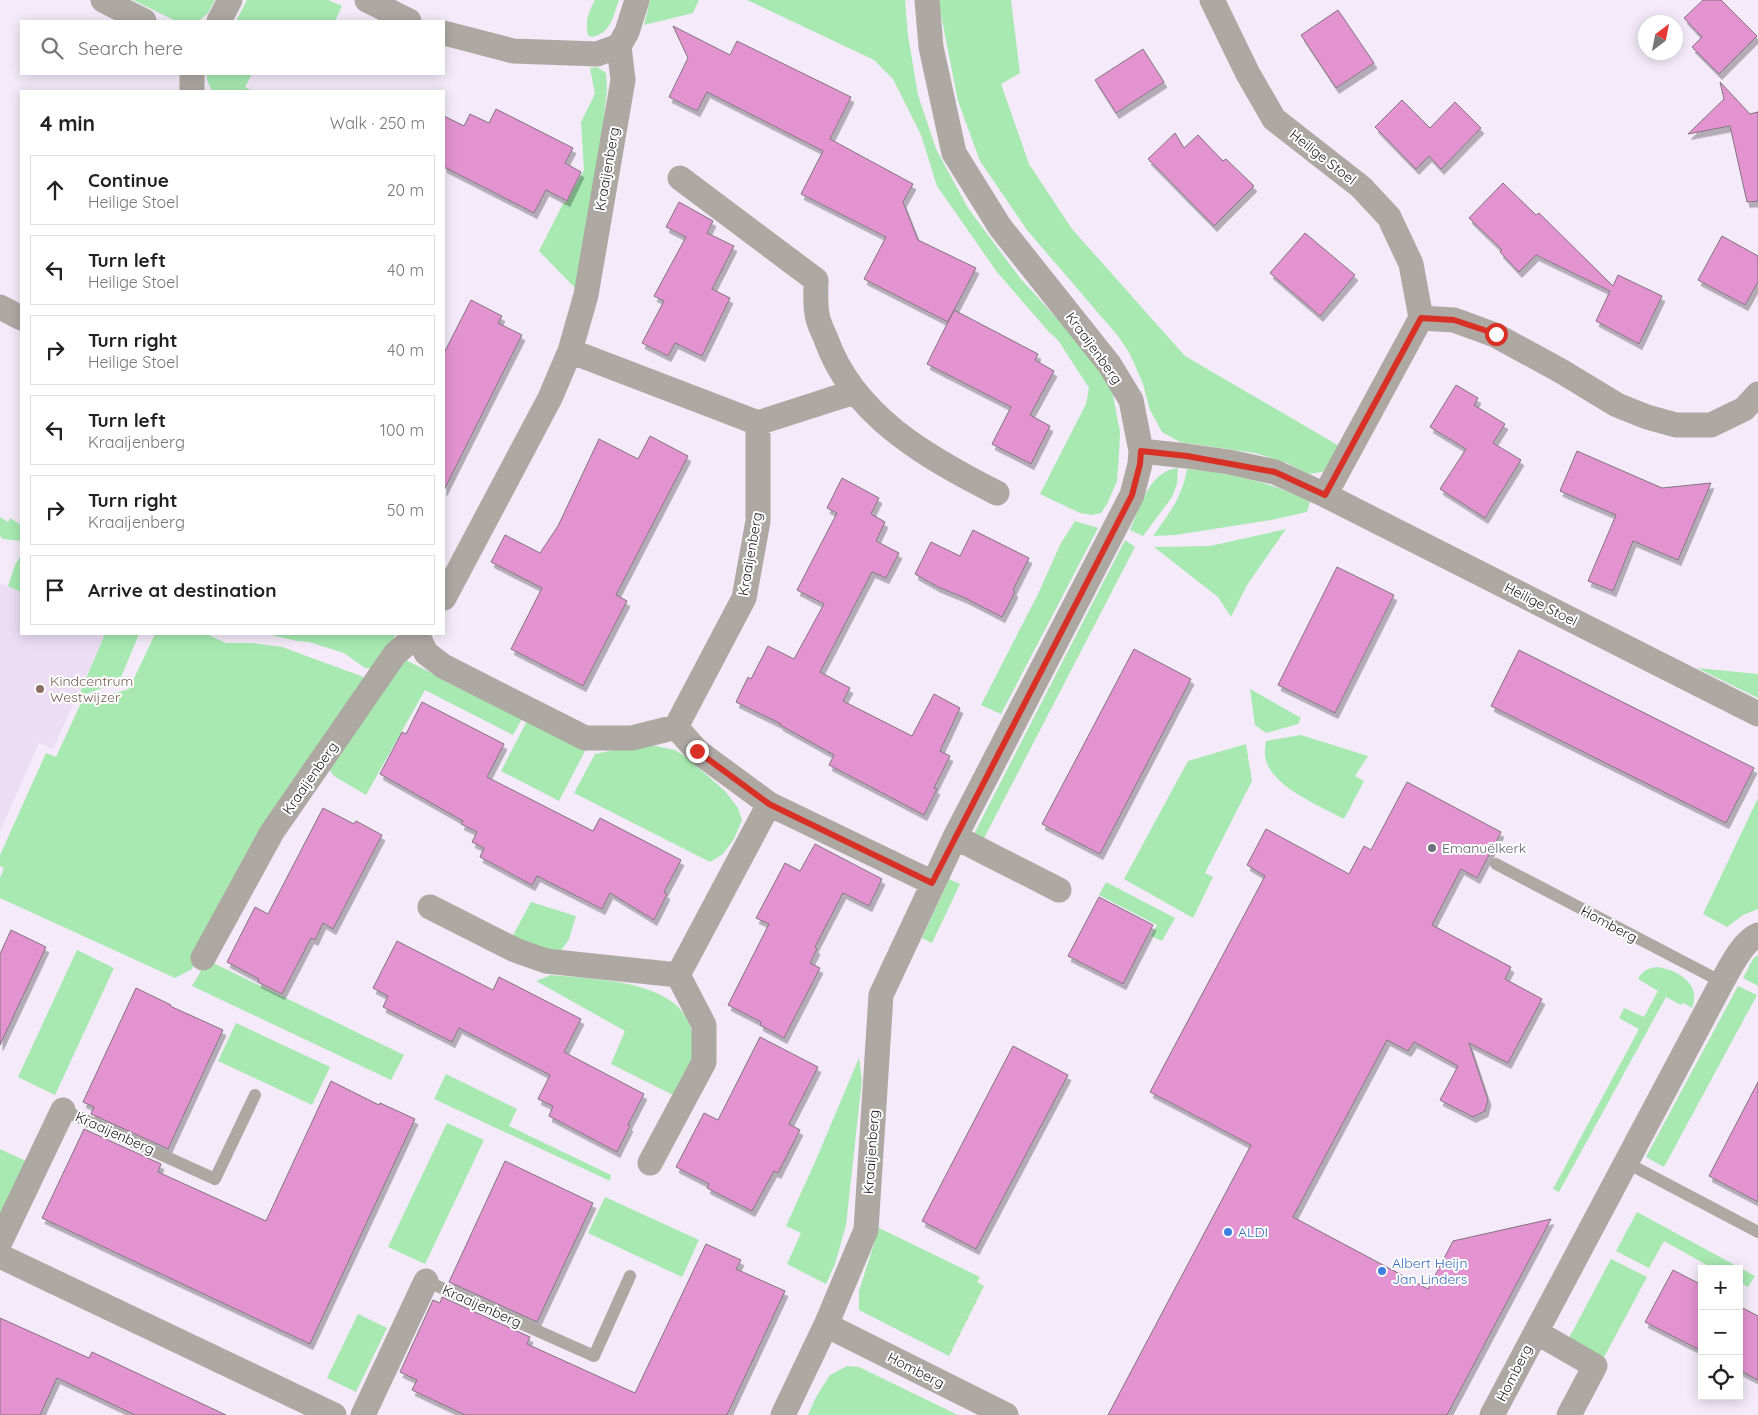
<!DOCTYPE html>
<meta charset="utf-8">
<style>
:root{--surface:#fff;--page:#f2f2f2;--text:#222;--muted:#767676;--line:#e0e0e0}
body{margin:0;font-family:Quicksand,sans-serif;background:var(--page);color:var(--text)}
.controls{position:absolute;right:15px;bottom:15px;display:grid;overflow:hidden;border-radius:0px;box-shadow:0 2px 12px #0003}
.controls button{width:45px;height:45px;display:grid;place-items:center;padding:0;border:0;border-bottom:1px solid var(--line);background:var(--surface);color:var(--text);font:25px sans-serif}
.compass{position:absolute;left:1638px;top:15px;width:45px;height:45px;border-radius:50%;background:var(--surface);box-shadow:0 2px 12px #0003;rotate:32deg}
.stop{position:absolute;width:15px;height:15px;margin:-11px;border:4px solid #d93025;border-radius:50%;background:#fff}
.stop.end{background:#d93025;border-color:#fff;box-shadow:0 1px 5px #0008}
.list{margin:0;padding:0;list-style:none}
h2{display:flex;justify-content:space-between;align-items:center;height:65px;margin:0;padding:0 20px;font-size:21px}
h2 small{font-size:16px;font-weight:400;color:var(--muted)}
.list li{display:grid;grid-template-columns:32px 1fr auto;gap:15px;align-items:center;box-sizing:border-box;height:70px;margin:0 10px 10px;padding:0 10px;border:1px solid var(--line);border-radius:0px}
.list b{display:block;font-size:19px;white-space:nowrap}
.list p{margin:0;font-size:16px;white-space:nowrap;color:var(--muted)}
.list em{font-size:16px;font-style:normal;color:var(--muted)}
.icon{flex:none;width:28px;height:28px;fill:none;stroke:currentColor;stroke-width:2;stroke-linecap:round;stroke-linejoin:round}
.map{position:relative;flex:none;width:1758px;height:1415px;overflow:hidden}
.search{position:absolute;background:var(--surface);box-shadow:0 2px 12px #0003;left:20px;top:20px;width:425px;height:55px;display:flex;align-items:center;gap:12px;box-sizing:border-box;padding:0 18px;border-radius:0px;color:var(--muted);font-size:19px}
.panel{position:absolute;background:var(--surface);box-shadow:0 2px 12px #0003;left:20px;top:90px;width:425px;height:545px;border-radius:0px}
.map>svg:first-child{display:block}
.built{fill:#ebddf3}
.green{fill:#a7e9b1}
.building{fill:#e293d0;stroke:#82747e;filter:url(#shadow)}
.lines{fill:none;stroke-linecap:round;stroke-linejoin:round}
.service{stroke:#aea8a3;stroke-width:12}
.minor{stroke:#aea8a3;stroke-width:25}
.route{stroke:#d93025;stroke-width:6}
.education-dot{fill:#8d6e63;stroke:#fff;stroke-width:2}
.worship-dot{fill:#6b7280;stroke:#fff;stroke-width:2}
.shop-dot{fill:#3f7fe0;stroke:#fff;stroke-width:2}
.labels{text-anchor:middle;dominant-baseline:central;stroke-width:4;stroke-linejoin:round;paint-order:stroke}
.street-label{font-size:14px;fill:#1d1a1f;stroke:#fff}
.education-label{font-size:14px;fill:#785e54;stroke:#fff;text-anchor:start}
.worship-label{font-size:14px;fill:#5b616d;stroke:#fff;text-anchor:start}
.shop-label{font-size:14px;fill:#366cbe;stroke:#fff;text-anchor:start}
</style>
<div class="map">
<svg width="1758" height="1415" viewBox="0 0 1758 1415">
<defs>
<filter id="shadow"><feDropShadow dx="3" dy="5.5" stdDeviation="0" flood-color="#0004"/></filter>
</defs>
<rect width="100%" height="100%" fill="#f4eaf9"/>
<path class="built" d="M0,584L8,586L21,592V634H105L53,749L39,743L0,831Z"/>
<path class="green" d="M133,0H215L208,13L200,20L176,21Z
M247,0H328L342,6L335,21H236Z
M595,0H619C613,16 611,34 591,37L588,35C585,21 588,13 595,0Z
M650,0H699L693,13L644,25Z
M747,0H905L908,35L918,95L936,149L968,208L1020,278L1081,345L1112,390L1120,432L1119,454L1117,481L1107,504L1101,513L1091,515L1080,513L1040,494L1086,404L1089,388L1058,340L1049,332L997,272L937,186L921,135L893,79L874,60Z
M938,0H1011L1020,73L1001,84L1029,164L1072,229L1185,356L1341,447L1332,463L1322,472L1308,474L1287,463L1255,453L1180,442L1162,432L1150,410L1143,384L1130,354L1118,336L1027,230L980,161L958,101Z
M597,67L606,73L607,89L598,172L576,289L539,251L564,202L566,203L584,170L581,122L595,94L590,68Z
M207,74H252L245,87L252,91H212L207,80Z
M1178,468L1177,484L1172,497L1143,536L1130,530C1140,507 1149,471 1178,468Z
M1187,469C1230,473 1272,482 1310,502L1307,512L1271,520L1175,535L1153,536C1170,512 1182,498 1187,469Z
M0,517L8,522L10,518L21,525V541L3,539L0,536Z
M1075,521L1098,528L1001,714L981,705L1038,594L1061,543Z
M1286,529L1247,585L1231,617L1218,597L1154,547L1210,546Z
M1125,540L1135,547L983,840L973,836Z
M21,555V592L8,586L15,565Z
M105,634H139L119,682L78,697Z
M155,634H206L226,643H253L282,647L369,679L266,826L192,969L175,978L0,898V878L4,868L0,866V855L46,753L56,757L81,703L129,689Z
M267,634H396L376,669L365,668L344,653L309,642L297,641Z
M402,658L522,719L513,735L425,690L366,795L334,776L330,771L332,765Z
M1697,668L1758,674V698Z
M1250,689L1301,718L1298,724L1266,733L1255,725Z
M528,719L586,749L559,801L501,771Z
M1301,735L1368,756L1355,776L1364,781L1344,819C1319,805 1276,789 1266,761C1264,754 1265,748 1266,741Z
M1246,744L1252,781L1205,873L1213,877L1193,918L1124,879L1188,761Z
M633,746H656L675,750L686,757L725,791L738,808L742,820L734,839L723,854L710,862L574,793L595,754Z
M1758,798V909L1743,915L1727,927L1703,914Z
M949,879L960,884L932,943L922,938Z
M1106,882L1175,918L1162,941L1151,936L1157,925L1099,895Z
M531,902L576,916L569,939L560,952L548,951L512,937Z
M77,950L114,968L55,1095L18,1077Z
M1758,955V986L1743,978L1753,959Z
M207,960L404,1055L391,1080L192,986Z
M1657,967C1678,970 1702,984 1692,1008L1683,1003L1681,1005L1666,997L1559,1192L1553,1189L1639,1029L1619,1018L1624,1008L1644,1017L1658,991L1638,979C1642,971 1648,968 1657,967Z
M551,975C597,980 692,979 693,1042C693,1048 695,1056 693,1062C690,1073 681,1085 675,1096L611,1064L625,1031L536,981Z
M1738,986L1757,995L1664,1167L1646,1157Z
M236,1023L330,1067L312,1105L218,1061Z
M859,1058L862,1080L846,1225L835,1264L826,1284L787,1264L801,1233L786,1226L815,1162Z
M446,1074L517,1109L509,1126L611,1175L610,1181L434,1099Z
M447,1123L484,1140L425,1264L388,1247Z
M0,1149L26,1161L0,1220Z
M605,1197L699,1240L682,1277L588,1233Z
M1637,1212L1755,1276L1748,1287L1739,1282V1269H1714L1664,1241L1649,1268L1616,1251Z
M879,1228L980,1277L977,1282L984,1286L949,1356L859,1310V1291Z
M1611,1259L1647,1277L1603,1359L1568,1340Z
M358,1314L387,1328L356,1392L327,1378Z
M847,1366L859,1367L958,1415H808L816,1397L830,1375Z"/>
<path class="building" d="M1703,0H1721L1757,36L1719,74L1692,47L1702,37L1684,18Z
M1338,10L1374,63L1336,88L1301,35Z
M673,26L730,55L737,41L851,97L830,139L913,184L903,202L918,240L976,268L948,322L864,279L886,237L801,194L823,151L707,92L697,111L669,97L688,58Z
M1143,49L1164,82L1116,113L1095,80Z
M1720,82L1750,114L1758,112V201L1747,202L1730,126L1688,134L1724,99Z
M1402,100L1430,128L1455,102L1481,128L1441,169L1429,156L1416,169L1375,127Z
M496,109L573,148L565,163L581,172L567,201L546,190L534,213L444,167V116L464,126L470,114L489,123Z
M1175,133L1184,148L1198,135L1223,161L1226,159L1254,186L1214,226L1148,159Z
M1503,183L1536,215L1539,213L1613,286L1618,275L1662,296L1639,344L1596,321L1610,291L1536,255L1519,272L1500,252L1502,250L1469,218Z
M679,202L713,221L707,233L734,246L712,289L730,298L702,356L675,343L668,356L642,343L664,301L654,296L686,237L666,227Z
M1305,233L1355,275L1320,316L1270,273Z
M1722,236L1758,256V282L1745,305L1698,280Z
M471,300L502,316L498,323L522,335L444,490V353Z
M954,310L1038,354L1035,360L1054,371L1030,415L1050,426L1031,464L992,444L1011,407L927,364Z
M1456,385L1478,398L1474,405L1505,424L1493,443L1521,460L1485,518L1440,489L1466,449L1430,427Z
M650,436L688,456L616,595L627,601L583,686L511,649L542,588L491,562L505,535L540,553L558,526L599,439L638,459Z
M1577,451L1662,488L1711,483L1678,560L1633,541L1613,591L1588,581L1616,515L1560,491Z
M842,478L879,498L871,514L885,522L876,541L899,553L886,578L872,572L820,672L850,688L843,701L912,736L934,694L960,708L940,751L950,756L934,788L937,789L924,815L829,765L834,755L780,725L781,724L736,702L748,677L751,679L768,646L794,659L824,604L797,590L837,513L827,508Z
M973,530L1029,558L1013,590L1015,592L1002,617L965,598L938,587L915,574L931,542L960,556Z
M1337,567L1394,595L1335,713L1278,685Z
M1134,649L1191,679L1100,854L1042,824Z
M1519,650L1754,768L1726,823L1491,706Z
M422,702L504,744L487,777L593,831L600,818L681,860L664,892L667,894L654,920L610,893L602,909L537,876L532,885L480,857L484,848L472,842L477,832L461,824L463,821L380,774L402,732L406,734Z
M1407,782L1501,832L1477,878L1461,869L1432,925L1511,967L1505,979L1542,999L1508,1063L1469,1043L1488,1100L1485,1111L1473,1117L1440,1100L1458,1066L1414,1042L1408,1051L1387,1040L1293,1217L1428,1289L1453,1241L1551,1219L1447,1415H1108L1251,1145L1150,1092L1265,876L1247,865L1266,829L1349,874L1364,846L1371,850Z
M323,808L354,824L356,821L382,835L333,929L323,923L315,940L311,938L282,994L258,982L259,979L227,962L255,907L268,914Z
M815,844L882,879L869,906L843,893L815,947L817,949L810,963L820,968L784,1038L760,1025L761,1022L728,1005L769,924L756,918L785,863L800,871Z
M1099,897L1153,925L1123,984L1068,956Z
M11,930L46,947L0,1045V954Z
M397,941L493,990L499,977L581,1019L564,1052L644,1094L628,1125L630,1126L617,1152L549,1116L553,1106L538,1099L550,1075L459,1028L452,1042L383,1007L388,996L373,988Z
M136,988L171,1005L170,1006L223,1030L168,1149L91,1114L94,1107L83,1102Z
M760,1037L818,1067L789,1124L800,1130L778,1173L774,1171L752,1211L707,1188L709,1184L676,1167L704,1113L718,1120Z
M1013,1046L1068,1075L976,1249L922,1221Z
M331,1081L379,1105L380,1103L415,1119L310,1344L42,1218L84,1129L161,1164L158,1172L266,1221Z
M1758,1082V1202L1709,1176Z
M505,1161L593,1203L537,1322L449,1282Z
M706,1244L741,1260L736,1269L785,1291L727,1415H465L412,1390L417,1380L400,1372L433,1300L440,1303L442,1297L530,1337L527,1344L635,1393Z
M1673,1270L1702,1285V1351L1645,1322Z
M1739,1306L1758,1316V1380L1739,1370Z
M0,1318L89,1358L92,1352L226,1415H135L57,1378L40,1415H0Z"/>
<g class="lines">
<path class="service" d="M1496,864L1722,982
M63,1110L215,1179L255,1095
M1627,1163L1758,1232
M426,1281L594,1356L630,1276"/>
<path class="minor" d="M103,0L144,21
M367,0L409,21
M1212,0L1248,74L1274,119L1361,187L1389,217L1411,264L1421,318L1325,495
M219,21L230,0
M444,33L513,51L597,54L619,46L627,32L637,0
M192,74V91
M680,178L816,280C816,291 815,303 817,314C818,323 823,331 826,339C853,416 928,458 997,493
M0,307L21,318
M1421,318L1454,320L1495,335L1561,371L1617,405L1647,417L1676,425H1711L1744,409L1758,394
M570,351L758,423L854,392
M1141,451L1187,456L1229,462L1275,472L1325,495L1758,714
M444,598L550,398L570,351L586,295L623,80L619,46
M417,634L426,653L443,666L585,738H632L676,727L697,751L769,804L933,883
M676,727L744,598L758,521V423
M955,837L1059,890
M430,907L515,950L546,961L678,975
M203,958L272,832L395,654L417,635
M678,975L769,804
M650,1163L704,1062V1025L678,975
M0,1242L63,1110
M0,1256L334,1415
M826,1325L1006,1415
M1536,1332L1595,1366L1569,1415
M363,1415L426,1281
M783,1415L826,1325L866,1230L881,995L955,837L1132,495L1140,464L1141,451L1131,400L1109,364L1000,227L954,153L931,47L927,0
M1492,1415L1722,982C1730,968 1742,942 1758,935"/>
</g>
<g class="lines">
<path class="route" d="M697,751L769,804L932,883L1132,495L1140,464L1141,451L1187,456L1275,472L1325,495L1421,318L1454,320L1496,334"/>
</g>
<circle class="education-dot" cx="40" cy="689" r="5"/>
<circle class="worship-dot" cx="1432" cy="848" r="5"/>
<g class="shop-dot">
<circle cx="1228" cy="1232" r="5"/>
<circle cx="1382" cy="1271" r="5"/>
</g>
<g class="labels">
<g class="street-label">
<text transform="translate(1323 157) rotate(38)">Heilige Stoel</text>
<text transform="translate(607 169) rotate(-80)">Kraaijenberg</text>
<text transform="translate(1094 348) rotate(54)">Kraaijenberg</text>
<text transform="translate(750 554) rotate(-80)">Kraaijenberg</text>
<text transform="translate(1541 604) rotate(27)">Heilige Stoel</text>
<text transform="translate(310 778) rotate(-55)">Kraaijenberg</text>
<text transform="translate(1609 924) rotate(28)">Homberg</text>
<text transform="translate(115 1133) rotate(24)">Kraaijenberg</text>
<text transform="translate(871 1152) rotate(-86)">Kraaijenberg</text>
<text transform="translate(482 1306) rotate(24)">Kraaijenberg</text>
<text transform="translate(916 1370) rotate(27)">Homberg</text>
<text transform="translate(1514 1373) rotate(-63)">Homberg</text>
</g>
<g class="education-label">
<text x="50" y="681">Kindcentrum<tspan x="50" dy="16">Westwijzer</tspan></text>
</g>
<g class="worship-label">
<text x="1442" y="848">Emanuëlkerk</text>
</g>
<g class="shop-label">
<text x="1238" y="1232">ALDI</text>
<text x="1392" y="1263">Albert Heijn<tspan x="1392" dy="16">Jan Linders</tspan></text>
</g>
</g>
</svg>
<div class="controls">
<button>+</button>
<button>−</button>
<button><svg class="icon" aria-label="locate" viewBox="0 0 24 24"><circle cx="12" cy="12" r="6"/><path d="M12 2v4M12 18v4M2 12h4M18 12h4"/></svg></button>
</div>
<svg class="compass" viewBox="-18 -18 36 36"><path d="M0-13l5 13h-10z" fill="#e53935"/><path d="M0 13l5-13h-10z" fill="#767676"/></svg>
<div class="stop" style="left:1496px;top:334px"></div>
<div class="stop end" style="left:697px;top:751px"></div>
<div class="search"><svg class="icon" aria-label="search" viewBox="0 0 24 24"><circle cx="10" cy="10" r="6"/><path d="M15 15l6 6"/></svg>Search here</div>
<section class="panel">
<h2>4 min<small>Walk · 250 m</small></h2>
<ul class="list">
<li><svg class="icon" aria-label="ahead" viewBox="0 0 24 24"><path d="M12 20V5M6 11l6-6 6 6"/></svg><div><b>Continue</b><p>Heilige Stoel</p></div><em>20 m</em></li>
<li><svg class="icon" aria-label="left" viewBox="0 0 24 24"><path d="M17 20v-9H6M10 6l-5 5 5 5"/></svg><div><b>Turn left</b><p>Heilige Stoel</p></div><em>40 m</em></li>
<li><svg class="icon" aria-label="right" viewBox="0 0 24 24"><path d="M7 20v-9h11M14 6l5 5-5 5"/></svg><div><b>Turn right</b><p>Heilige Stoel</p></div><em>40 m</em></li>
<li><svg class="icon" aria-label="left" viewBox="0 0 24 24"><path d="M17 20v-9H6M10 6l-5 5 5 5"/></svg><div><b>Turn left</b><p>Kraaijenberg</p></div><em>100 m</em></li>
<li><svg class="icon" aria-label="right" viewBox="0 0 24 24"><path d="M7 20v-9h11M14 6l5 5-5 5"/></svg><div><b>Turn right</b><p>Kraaijenberg</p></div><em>50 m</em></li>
<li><svg class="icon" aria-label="arrive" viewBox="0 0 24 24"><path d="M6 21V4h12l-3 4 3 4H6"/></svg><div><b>Arrive at destination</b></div></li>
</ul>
</section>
</div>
